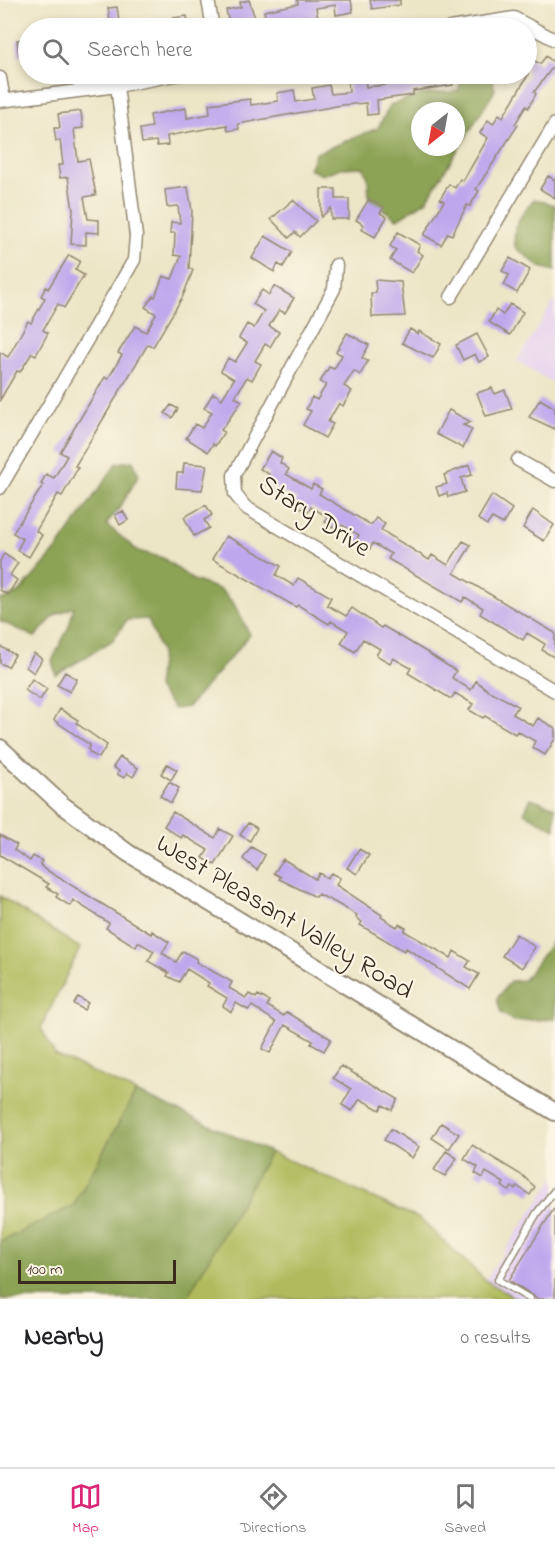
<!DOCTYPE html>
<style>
:root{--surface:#fff;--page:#f2f2f2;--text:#202124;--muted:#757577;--line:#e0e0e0;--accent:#db2777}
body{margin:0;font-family:"Indie Flower",sans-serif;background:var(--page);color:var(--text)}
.compass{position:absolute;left:411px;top:102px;width:54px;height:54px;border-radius:50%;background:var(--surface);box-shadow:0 3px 9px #0003;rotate:211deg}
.scale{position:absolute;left:18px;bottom:15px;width:158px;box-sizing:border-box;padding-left:6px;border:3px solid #3b2a1e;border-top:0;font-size:16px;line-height:21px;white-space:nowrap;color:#3b2a1e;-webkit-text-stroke:4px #fcf5e5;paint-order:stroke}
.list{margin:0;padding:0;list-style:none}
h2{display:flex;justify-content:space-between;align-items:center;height:78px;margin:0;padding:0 24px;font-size:26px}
h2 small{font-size:20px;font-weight:400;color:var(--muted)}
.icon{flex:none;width:33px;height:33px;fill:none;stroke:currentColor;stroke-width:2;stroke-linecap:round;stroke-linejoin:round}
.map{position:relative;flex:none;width:555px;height:1299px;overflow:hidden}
.search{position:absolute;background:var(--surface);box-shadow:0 3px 9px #0003;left:18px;right:18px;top:18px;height:66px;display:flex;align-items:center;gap:15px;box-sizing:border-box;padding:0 21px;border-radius:33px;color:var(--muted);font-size:22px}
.sheet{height:168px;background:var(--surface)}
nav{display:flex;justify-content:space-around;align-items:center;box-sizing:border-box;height:84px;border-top:2px solid var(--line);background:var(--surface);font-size:16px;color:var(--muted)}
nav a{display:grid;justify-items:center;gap:3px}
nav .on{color:var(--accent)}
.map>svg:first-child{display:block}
.built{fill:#e6d3f0}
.green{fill:#b0bb5d;stroke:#76723e;stroke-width:1.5}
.forest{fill:#8ca354;stroke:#646639;stroke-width:1.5;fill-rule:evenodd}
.building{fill:#bfa7ed}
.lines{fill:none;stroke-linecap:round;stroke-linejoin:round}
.service-casing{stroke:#948872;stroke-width:9}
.minor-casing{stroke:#948872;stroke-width:15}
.secondary-casing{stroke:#948872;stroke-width:20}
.service{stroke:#fff;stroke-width:6}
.minor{stroke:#fff;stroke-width:12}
.secondary{stroke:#fff;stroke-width:16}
.labels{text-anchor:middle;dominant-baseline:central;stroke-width:4.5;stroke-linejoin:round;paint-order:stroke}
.street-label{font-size:27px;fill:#3b2a1e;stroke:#fcf5e5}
</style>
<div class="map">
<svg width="555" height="1299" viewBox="0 0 555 1299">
<rect width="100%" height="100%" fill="#fcf5e5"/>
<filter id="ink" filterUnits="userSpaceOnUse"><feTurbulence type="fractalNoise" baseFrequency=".0167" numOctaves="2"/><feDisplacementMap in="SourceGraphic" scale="12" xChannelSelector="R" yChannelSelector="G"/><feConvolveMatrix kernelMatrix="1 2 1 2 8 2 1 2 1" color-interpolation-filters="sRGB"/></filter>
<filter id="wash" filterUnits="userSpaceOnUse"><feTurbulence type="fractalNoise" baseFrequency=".008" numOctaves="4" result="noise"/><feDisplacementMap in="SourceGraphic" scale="24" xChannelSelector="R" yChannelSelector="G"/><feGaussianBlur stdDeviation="1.35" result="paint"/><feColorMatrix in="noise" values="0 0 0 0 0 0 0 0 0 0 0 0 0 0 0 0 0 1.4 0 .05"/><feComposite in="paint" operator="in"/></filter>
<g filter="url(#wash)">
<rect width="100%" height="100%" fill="#ece5c6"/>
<path class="built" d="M555,299V384L517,361Z
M555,1177V1299H517L485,1280Z"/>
<path class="green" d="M0,896L80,948L41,1028L55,1055L136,1092L73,1206L0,1242Z
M270,1152L420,1219L485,1280L517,1299H186Z"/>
<path class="forest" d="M463,74H491L495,90L426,201L397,219L369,199L368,178L363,167L341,168L322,175L309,169L316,153L378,128L390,105L423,94L458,91ZM420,111H456V147H420Z
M534,199L555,205V271L540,267L515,247C512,226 520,215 534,199Z
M133,461L139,475L119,509L106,524L138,551L163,558L193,580L221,590L234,604L250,635L188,707L174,709L157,688L161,653L148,619L127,620L112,641L56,675L52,661L69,626L74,607L55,615L35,637L0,621V600L19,593L57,549L117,463Z
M531,798L555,807V829L524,813Z
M555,938V1019L513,1021L501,1013L497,999L510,981L524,980Z
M136,1092L270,1152L186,1299H0V1242L73,1206Z"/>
<g id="blocks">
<path class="building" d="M249,0L255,18L246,19L247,28H230L226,10L241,7L240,2Z
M297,0H351L353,12L336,15L335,5L316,8L318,18L267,26L264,11L298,4Z
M370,0H400V5L372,9Z
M117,7L120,28H111L108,8Z
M187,16L189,28H128V24Z
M28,39V54L19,55L17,40Z
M546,56L555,64L534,92L536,94L528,108L526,106L515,124L518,125L476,189L479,191L470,206L467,205L452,235L448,233L441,245L424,235L444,201L440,199L449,184L455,188L460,179L463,181L488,138L480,133L488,120L493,124L499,114L503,117L528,75L526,63L530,58L540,64Z
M401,74L403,82L419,80L418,74H451L453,85L413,91V95L377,100L378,114L367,115L366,103L342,105L238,124L239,129L228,131L227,125L167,136L168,145L157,146L156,141L142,143L140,129L152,127L150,115L186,108L187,118L210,114L209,104L250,99L251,105L278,101L277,93L294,90L296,102L314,99L312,88L329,85L331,94L349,92L348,81L365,79L366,87L385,85L384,76Z
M81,111L83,128L74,129L78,161L89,159L96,195L84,197L88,219L99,220V233L86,232V245L71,244L73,210L68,177L60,178L58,165H63L60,140L56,141L54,128H60L58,114Z
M548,176L555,180V198L540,189Z
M188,187L192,211L189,268L193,270L183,296L153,347L148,344L75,466L78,468L62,496L58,494L36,531L42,535L29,557L17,550L23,539L13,533L43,485L41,484L46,474L54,478L67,456L60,452L105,377L108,379L122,355L118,353L135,326L146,332L156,314L145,307L153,296L155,297L163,276L172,279L181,256L174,255L175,233H170L171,222L180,223L178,206L167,207L165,190Z
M321,189H336V199H349V219H331V208L321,217Z
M369,199L384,207L380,213L387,217L375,237L361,229L364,225L356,220Z
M293,200L316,221L300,237L295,232L289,238L271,219Z
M398,232L420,245L417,251L423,255L412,273L390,260L396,250L390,246Z
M265,236L292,252L283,267L278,264L274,272L252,258Z
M69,255L80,261L75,270L84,275L64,308L58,304L43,330L48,333L36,355L32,353L20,372L17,371L0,400V352L8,357L28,321L31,323L45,298L41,296L46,287L48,289Z
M510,258L530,270L517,293L504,285L509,275L502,271Z
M375,280L401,282L405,316L372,317L371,293H376Z
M274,286L294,298L285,313L279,310L269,326L279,332L270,347L265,344L255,361L261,364L252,380L247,377L235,397L242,401L221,430L224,432L215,446L213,444L208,452L186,438L195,424L202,428L212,412L204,408L213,393L222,399L234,379L221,371L228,358L235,362L247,343L239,338L247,324L254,328L264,311L253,304L262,290L269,295Z
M510,304L523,312L510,335L489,322L496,310L503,315Z
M410,329L418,334L419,331L441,344L433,358L402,343Z
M347,333L369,345L362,358L368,361L360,375L354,371L344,386L352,391L343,406L339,403L328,422L333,424L325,438L303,425L311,411L306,409L312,397L317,400L326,385L320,382L329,367L334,369L342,355L336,352Z
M477,334L489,357L479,362L475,354L463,360L456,345Z
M492,388L495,394L505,390L512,409L486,416L477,393Z
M540,399L555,408V429L529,417Z
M171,405L178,409L172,418L165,413Z
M449,410L471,422L463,425L472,429L463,448L436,434Z
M271,451L282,458L280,463L289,469L286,474L311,489L313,484L322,489L319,494L371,525L376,518L385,524L381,530L429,560L432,555L448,565L463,541L471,545L454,573L555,633V658L542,650L545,644L527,633L523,640L480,614L483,608L465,597L462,602L388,559L391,554L373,543L370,549L356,541L359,535L342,525L339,531L325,522L328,517L311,507L308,512L294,504L297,499L264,483L269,474L260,469Z
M184,463L207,465L202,490L176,488L177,473H183Z
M469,465L472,475L461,478L465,492L448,497L447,493L439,496L436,487L447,484L444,475Z
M492,495L512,509L503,524L492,518L487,525L478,519Z
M206,505L212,515L204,520L209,528L194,536L184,517Z
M533,510L554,525L544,541L523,528Z
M123,511L128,520L120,525L115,515Z
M226,536L281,566L276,575L294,586L298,578L331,597L327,605L346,616L352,608L381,628L383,626L428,653L456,671L452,678L471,690L476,681L489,691L518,706L513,714L533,726L538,718L555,728V739L545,755L532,747L535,741L517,731L515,734L485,716L483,718L469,710L473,704L455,693L451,699L408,673L411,668L393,658L390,663L376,655L380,649L363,639L355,652L341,643L348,631L331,621L329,624L298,605L296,607L212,559Z
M4,554L18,563L10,575L17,580L8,595L0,590V561Z
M0,646L15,655L8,667L0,663Z
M34,653L42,659L34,673L26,667Z
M65,672L77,679L70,692L57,685Z
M32,679L47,689L40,700L25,690Z
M60,709L78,720L76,723L107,745L99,758L90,753L88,749L90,745L54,720Z
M120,757L138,768L133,777L127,773L124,778L117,774L119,771L113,767Z
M167,764L177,770L171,780L161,774Z
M169,782L179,788L171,803L160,796Z
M173,812L215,838L220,829L233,836L215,865L203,858L208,850L183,835L181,838L164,826Z
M248,823L257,828L250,841L240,835Z
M0,835L17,845L14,850L30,861L33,856L42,861L40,864L43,868L151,934L152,931L169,942L162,953L176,962L183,951L197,959L196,962L232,982L229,988L246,998L249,994L256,998L258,995L269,1001L267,1006L284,1016L287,1012L331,1039L324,1051L311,1044L313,1041L285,1025L270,1053L262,1049L276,1022L252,1006L248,1010L236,1003L231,1012L223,1006L227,998L207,986L209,983L187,969L179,982L167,976L169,973L148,961L154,951L138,942L136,947L106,928L109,923L73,900L70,906L56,897L58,894L46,887L49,884L0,855Z
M251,847L265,855L257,870L243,859Z
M359,849L369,855L357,874L347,868Z
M283,859L315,879L319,873L327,878L331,873L340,878L336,885L382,915L381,917L397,927L399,924L406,928L404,931L451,958L454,951L470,961L466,967L479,974L470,989L406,948L404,951L360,925L362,922L356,918L357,915L334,902L318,894L316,897L279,879L281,877L274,873Z
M516,934L535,947L522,968L502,956Z
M78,997L88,1003L84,1010L74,1004Z
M341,1066L398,1099L392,1110L383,1105L380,1110L360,1099L352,1111L342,1105L351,1089L333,1078Z
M441,1123L459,1134L449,1149L432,1138Z
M391,1129L419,1147L412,1158L384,1140Z
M472,1145L523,1176L535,1187L530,1195L517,1186L515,1189L512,1187L509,1191L502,1186L504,1183L486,1172L483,1178L475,1173L478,1167L464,1159Z
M446,1151L457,1158L445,1176L434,1170Z
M555,1207V1299H538L509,1280Z"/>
</g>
</g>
<g filter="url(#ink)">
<use href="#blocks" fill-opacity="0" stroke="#948872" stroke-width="1.5"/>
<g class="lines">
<g class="service-casing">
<path id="service" d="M530,1299L498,1280L537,1213L555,1190"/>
</g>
<g class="minor-casing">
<path id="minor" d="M208,0L213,28
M450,28L514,18L555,40
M0,78L4,100
M0,101L117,86L180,74
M336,265L334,289L234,475L235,494L245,507L555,691
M451,297L555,124
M518,460L555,481
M0,488L134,260L136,236L117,86"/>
</g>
<g class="secondary-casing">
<path id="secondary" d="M0,748L61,804L128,853L555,1112"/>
</g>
<use href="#service" class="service"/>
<use href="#minor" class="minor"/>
<use href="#secondary" class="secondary"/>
</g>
</g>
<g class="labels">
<g class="street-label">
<text transform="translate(314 517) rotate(33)">Stary Drive</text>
<text transform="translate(284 918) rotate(31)">West Pleasant Valley Road</text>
</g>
</g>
</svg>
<svg class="compass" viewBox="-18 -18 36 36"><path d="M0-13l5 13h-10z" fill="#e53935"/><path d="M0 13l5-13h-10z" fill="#757577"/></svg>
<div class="scale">100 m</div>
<div class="search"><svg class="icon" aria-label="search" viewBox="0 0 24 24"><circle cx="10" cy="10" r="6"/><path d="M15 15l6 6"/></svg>Search here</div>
</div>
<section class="sheet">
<h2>Nearby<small>0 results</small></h2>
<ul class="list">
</ul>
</section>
<nav>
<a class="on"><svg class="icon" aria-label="map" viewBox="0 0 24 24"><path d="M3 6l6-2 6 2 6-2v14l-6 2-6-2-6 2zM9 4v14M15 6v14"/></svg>Map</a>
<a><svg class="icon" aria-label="directions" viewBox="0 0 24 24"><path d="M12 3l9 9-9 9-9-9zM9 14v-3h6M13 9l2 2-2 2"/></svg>Directions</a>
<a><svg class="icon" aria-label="saved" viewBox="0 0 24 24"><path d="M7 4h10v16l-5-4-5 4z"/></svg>Saved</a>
</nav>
